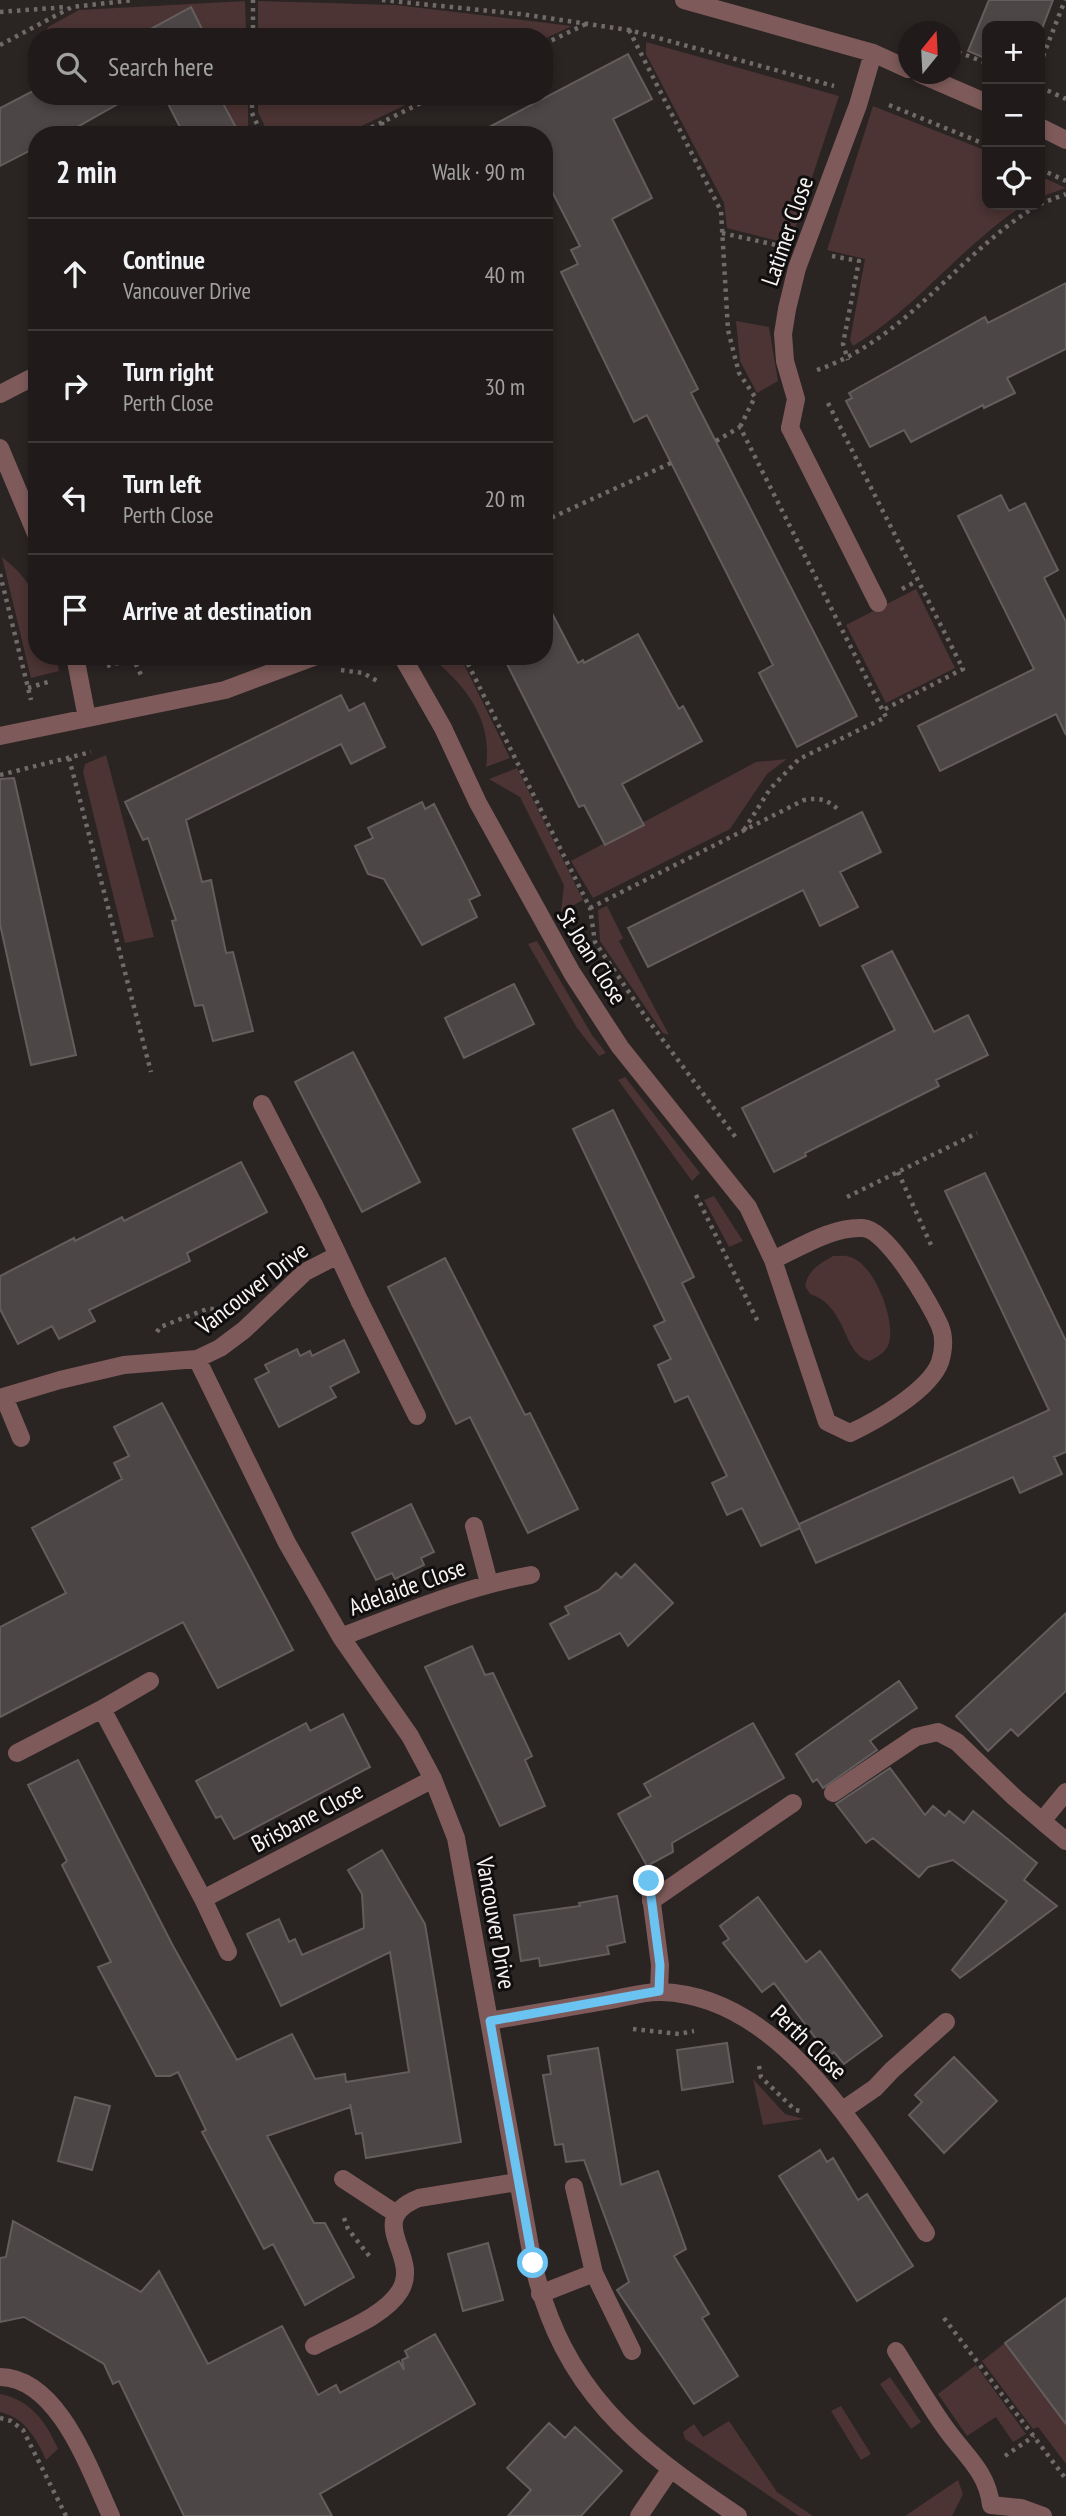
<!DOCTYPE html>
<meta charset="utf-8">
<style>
:root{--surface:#201b1a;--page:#282423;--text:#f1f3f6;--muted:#a2a1a2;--line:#3d3939}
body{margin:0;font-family:"PT Sans Narrow",sans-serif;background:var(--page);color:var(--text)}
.controls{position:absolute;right:21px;top:21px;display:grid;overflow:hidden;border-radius:14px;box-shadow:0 4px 10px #0003}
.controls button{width:63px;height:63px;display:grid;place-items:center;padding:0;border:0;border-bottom:2px solid var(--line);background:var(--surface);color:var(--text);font:35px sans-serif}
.compass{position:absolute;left:898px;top:21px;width:63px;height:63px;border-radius:50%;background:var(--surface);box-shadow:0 4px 10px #0003;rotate:18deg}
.stop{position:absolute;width:21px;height:21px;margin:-16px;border:5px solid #6bc3f2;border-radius:50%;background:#fff}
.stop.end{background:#6bc3f2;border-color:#fff;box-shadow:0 2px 7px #0008}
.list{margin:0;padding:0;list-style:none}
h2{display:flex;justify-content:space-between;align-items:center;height:91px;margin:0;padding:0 28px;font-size:30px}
h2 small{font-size:23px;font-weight:400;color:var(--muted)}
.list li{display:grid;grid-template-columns:46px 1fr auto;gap:21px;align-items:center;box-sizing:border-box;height:112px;padding:0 28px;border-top:2px solid var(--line)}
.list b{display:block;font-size:26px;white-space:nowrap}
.list p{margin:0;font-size:23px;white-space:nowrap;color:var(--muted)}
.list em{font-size:23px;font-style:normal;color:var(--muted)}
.icon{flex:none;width:38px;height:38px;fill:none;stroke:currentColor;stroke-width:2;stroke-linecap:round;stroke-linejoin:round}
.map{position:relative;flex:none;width:1066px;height:2516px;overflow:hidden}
.search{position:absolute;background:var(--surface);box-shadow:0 4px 10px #0003;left:28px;top:28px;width:525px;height:77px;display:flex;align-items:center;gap:18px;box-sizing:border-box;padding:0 24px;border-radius:28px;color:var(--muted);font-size:26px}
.panel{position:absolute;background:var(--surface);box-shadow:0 4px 10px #0003;left:28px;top:126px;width:525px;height:539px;border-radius:28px}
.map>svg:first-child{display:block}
.green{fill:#4b3433}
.building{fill:#4d4646;stroke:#645d5d;stroke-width:2}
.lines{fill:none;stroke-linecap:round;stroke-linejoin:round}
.path{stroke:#706a69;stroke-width:4.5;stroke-dasharray:3.5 5;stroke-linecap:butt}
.lane{stroke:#7e5b5a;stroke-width:18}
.street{stroke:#7e5b5a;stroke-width:18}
.route{stroke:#6bc3f2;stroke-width:9}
.labels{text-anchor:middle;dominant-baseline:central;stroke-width:6;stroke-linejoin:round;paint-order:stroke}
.street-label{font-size:24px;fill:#f8f4f3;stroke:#100e0e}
</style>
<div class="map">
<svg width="1066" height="2516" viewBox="0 0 1066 2516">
<rect width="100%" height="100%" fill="#2a2423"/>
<path class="green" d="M245,1L246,34L206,37L190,7L136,37H49L46,32L48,27L79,10Z
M258,1L396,5L572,26L544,39V37H258Z
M646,42L839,96L790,244L727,228L724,203L646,54Z
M219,96H248V128L239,133Z
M258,96H424L343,135H269L258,112Z
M873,106L987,151V205H1024C962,245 917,308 853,346L850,340L865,259L827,250Z
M1040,176L1066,188L1040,197Z
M736,321L769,327L778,381L757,393L740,361Z
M2,557C44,591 37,606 37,656H56L59,671L31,678Z
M916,589L955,668L886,703L846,625Z
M429,656H460L510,758L486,767C493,719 465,684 429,656Z
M106,755L154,937L125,943L83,772L85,764Z
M787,759L767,774L730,829L593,898L571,861L756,762Z
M517,768L583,900L561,912L564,885L520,797L489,779Z
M607,906L623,938L619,941L669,1035L663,1033L600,941L598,910Z
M537,941L592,1035L606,1053L599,1056L577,1028L528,944Z
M625,1077L700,1173L692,1181L618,1080Z
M714,1196L743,1241L729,1247L704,1200Z
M833,1256C838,1256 845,1255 850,1257C874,1263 896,1320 889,1343C886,1353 878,1356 870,1361C842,1355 848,1306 810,1294L805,1286C808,1270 819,1264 833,1256Z
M753,2079L785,2114L804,2119L763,2125Z
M1005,2343L1066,2392V2464L1038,2427L1033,2429L982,2361Z
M976,2365L1026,2434L1013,2442L996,2417L967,2436L938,2394Z
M890,2377L921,2422L911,2429L880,2384Z
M0,2394C31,2400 46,2422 58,2449L46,2460C37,2439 24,2417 0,2412Z
M841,2406L871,2454L861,2460L831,2411Z
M729,2421L777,2492L813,2516H799L685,2439L683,2432L694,2424L703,2437Z
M958,2480L963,2494L952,2516H905Z"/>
<path class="building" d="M989,0H1053L1040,34V26H987V59L968,51Z
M191,7L206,37H136Z
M628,54L652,99L613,119L652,198L612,219L698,389L691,393L857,716L797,747L759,673L773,665L647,415L634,422L561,272L578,264L571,250L580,246L544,176V135H474Z
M37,89V96H132L63,135H37V147L0,166V108Z
M164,96H219L240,135H184Z
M1066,283V349L1007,378L1015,393L984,408L983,405L911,442L904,430L870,447L846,401L852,398L849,393L985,317L988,323Z
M1001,495L1009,511L1025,503L1058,570L1044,578L1066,622V735L1056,714L940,771L918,726L1034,669L958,516Z
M544,598L578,663L583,660L584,663L638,634L679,709L683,706L702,741L622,784L644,825L605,845L584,805L579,807L503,656H544Z
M341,695L349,711L364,703L385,747L351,764L341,744L186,820L202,882L211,880L226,953L233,952L253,1031L213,1041L203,1005L195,1006L172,921L176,920L148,838L143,840L125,802Z
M14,778L76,1055L31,1065L0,924V779Z
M422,802L425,809L434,804L480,895L469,900L477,917L422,945L384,879L368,874L355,846L373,838L368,828Z
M862,812L881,852L840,872L858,907L820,926L803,890L648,967L628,928Z
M892,951L934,1032L968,1015L988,1055L936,1080L939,1086L805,1153L806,1156L774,1172L742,1108L895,1030L862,966Z
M514,984L534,1024L464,1058L445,1018Z
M353,1052L420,1182L362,1212L295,1082Z
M613,1110L694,1277L682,1283L800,1527L799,1524L1049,1410L945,1191L985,1173L1066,1341V1452L1054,1457L1062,1474L1020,1493L1013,1477L816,1563L800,1528L761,1546L742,1508L727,1515L712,1483L727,1476L688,1396L675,1402L658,1365L671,1359L654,1326L665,1321L573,1129Z
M241,1162L267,1212L187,1253L190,1261L89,1310L95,1321L59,1339L52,1326L18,1344L0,1309V1276L74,1238L75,1241L122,1217L124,1221Z
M445,1258L525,1415L530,1413L578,1509L528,1533L470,1417L456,1424L388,1287Z
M344,1340L359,1372L330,1387L336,1397L279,1427L255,1379L269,1372L265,1365L297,1349L300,1356L310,1351L312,1356Z
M162,1403L293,1650L218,1688L183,1622L0,1717V1627L66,1593L32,1528L122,1479L114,1463L129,1456L114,1427Z
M411,1504L434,1552L421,1558L424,1565L395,1579L392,1573L376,1580L352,1533Z
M635,1564L673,1603L628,1646L620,1633L569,1659L550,1624L569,1614L565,1607L599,1590L616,1573L621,1578Z
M1066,1613V1691L1018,1736L1011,1729L988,1751L956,1716Z
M472,1646L485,1675L493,1673L517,1724L532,1756L525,1760L545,1806L500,1826L425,1667Z
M899,1681L917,1708L870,1741L877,1750L823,1788L817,1779L813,1782L796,1754Z
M343,1714L370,1767L234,1839L221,1816L216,1818L196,1781L306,1723L310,1731Z
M753,1723L784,1778L672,1843L673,1852L647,1866L618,1814L651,1796L644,1784Z
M78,1760L173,1946L237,2060L292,2034L315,2079L345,2074L346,2082L409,2072L390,1952L281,2006L247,1934L279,1919L289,1942L295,1939L302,1955L364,1928L362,1894L348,1870L382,1850L425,1924L461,2142L366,2158L362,2133L356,2134L350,2104L351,2107L267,2136L314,2223H325L354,2277L305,2305L273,2244L264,2249L202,2132L206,2130L178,2072L170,2076H156L98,1967L111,1962L62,1865L67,1861L28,1785Z
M890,1768L925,1815L933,1806L945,1816L949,1811L964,1823L973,1811L1037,1863L1024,1880L1057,1906L960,1978L952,1970L1007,1901L953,1860L928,1867L919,1877L873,1838L866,1843L836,1804Z
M617,1896L625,1942L607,1946L609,1954L540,1966L539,1958L521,1961L514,1915L580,1906L579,1903Z
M758,1897L806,1962L820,1951L882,2036L844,2064L834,2052L829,2056L774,1983L762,1992L723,1943L729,1939L720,1926Z
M727,2043L733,2082L682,2090L677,2050Z
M598,2048L621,2185L658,2171L686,2249L674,2256L709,2314L702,2318L738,2376L694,2404L617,2290L629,2282L584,2160L566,2162L563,2144L555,2145L543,2075L551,2074L548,2056Z
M954,2057L997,2101L944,2153L909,2115L922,2102L915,2095Z
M75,2097L110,2106L92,2170L58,2161Z
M820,2150L827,2162L833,2158L858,2200L867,2194L913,2266L857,2301L779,2176Z
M13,2221L141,2292L159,2271L208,2364L282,2326L318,2395L336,2385L340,2393L399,2361L404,2370L402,2360L408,2357L405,2351L435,2334L475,2404L320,2494L332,2516H184L119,2381L113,2384L104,2364L24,2317L0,2322V2258L6,2257Z
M488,2243L503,2300L463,2311L448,2254Z
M1066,2298V2424L1005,2343Z
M549,2423L565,2438L575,2427L622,2471L581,2516H508L531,2490L507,2468Z"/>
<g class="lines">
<path class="path" d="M382,0L520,14L629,30L834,86
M0,12L67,7
M629,30L721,211L728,330L739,373L755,397L740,427
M253,37V0
M544,44L586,24
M0,45L72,7L134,0
M950,49L987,63
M1040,64L1065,0
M1040,87L1066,99
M252,96V113L262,135
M889,105L987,145
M382,122L383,135
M356,135L435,96
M1040,169L1066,181
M1040,204L1066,194
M722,233L776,245
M832,256L859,261L843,344L848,360
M817,370C908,339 958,253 1038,205
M828,403L963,669L883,710
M716,441L740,427L886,717L799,759L770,789L744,830
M544,521L671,463
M0,574L31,700
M902,589L917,581
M132,656L142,677
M464,656L590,908L595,942L645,1016L737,1139
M107,666L133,659
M341,670L363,673L379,682
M28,688L51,681
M69,758L151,1072
M0,775L91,752
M590,908L804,800C820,797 828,800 840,811
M898,1172L931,1245
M696,1195L758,1322
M847,1197L977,1133
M157,1332L160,1327L207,1309H219
M633,2029L679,2034L694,2031
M759,2066L761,2077L795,2110L801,2111
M344,2218L348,2229L370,2257
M944,2318L1066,2479
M0,2418L11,2421L23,2430L66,2516
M1005,2456L1034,2436"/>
<path class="lane" d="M790,428L878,603
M262,1104L314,1205
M360,1302L417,1416
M833,1793L916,1737L938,1732L957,1742L1014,1797
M651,1901L793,1803
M892,2070L946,2022
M574,2187L594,2273L632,2351
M540,2294L594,2273
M896,2351C912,2376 927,2402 944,2426C963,2454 987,2470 991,2505L1021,2508L1043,2516"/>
<path class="street" d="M684,0L873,53L908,69
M920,74L987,103
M1040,127L1066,140
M0,394L37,375
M790,428L796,399L785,361L783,334L787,309L797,268L858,105L873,53
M0,448L37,536
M75,656L87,718
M402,656L443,728L478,803L572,973L620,1047L748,1207L773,1260L827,1422L850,1433C876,1421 930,1390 940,1362C944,1349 945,1338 940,1326C930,1303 887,1229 863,1228C833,1226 799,1248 773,1260
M0,736L225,690L316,656
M338,1255L360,1302
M197,1359L287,1543L341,1637L410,1736L433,1779L456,1838L533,2263C563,2391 633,2446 738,2516
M4,1397L21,1438
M0,1398L60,1380L124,1365L197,1359L220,1348L244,1330L305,1272L338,1255L314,1205
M474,1526L489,1583
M341,1637C404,1613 465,1587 531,1575
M150,1681L102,1709L203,1899L433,1779
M17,1753L102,1709
M1066,1792L1042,1821L1066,1841
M1014,1797L1042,1821
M649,1881L660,1965L659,1991
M203,1899L228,1952
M490,2021C528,2014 566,2008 605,2001C623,1998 644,1991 662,1992C784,1996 866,2144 926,2233
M843,2110L875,2088L892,2070
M343,2179L395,2213
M314,2346C340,2332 384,2317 400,2291C422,2255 362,2221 419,2198L517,2182
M0,2377C59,2378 90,2471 111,2516
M639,2516L670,2470"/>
</g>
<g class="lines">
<path class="route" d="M533,2263L490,2021L659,1991L660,1965L649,1881"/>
</g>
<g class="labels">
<g class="street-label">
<text transform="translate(787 231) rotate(-71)">Latimer Close</text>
<text transform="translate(592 956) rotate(58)">St Joan Close</text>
<text transform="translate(252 1288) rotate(-38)">Vancouver Drive</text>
<text transform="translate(407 1587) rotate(-20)">Adelaide Close</text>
<text transform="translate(307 1817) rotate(-28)">Brisbane Close</text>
<text transform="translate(496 1923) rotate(80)">Vancouver Drive</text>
<text transform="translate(809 2042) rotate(44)">Perth Close</text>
</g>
</g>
</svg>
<div class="controls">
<button>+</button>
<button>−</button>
<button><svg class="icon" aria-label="locate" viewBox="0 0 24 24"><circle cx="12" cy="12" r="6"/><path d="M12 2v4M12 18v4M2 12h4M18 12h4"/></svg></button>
</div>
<svg class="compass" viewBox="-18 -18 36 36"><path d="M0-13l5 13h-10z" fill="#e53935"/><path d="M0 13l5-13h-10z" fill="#a2a1a2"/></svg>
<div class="stop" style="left:533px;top:2263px"></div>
<div class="stop end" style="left:649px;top:1881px"></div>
<div class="search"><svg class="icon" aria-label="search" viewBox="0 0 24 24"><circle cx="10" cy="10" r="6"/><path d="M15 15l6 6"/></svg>Search here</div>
<section class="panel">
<h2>2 min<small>Walk · 90 m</small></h2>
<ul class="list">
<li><svg class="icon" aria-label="ahead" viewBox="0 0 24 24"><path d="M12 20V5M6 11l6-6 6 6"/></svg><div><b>Continue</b><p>Vancouver Drive</p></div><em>40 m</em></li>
<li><svg class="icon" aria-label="right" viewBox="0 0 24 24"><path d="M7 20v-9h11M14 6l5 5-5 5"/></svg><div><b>Turn right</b><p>Perth Close</p></div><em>30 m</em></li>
<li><svg class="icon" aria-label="left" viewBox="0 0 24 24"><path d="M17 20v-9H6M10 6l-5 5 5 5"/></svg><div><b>Turn left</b><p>Perth Close</p></div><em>20 m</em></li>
<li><svg class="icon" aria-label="arrive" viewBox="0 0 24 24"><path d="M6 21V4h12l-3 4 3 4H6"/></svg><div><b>Arrive at destination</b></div></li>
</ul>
</section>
</div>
